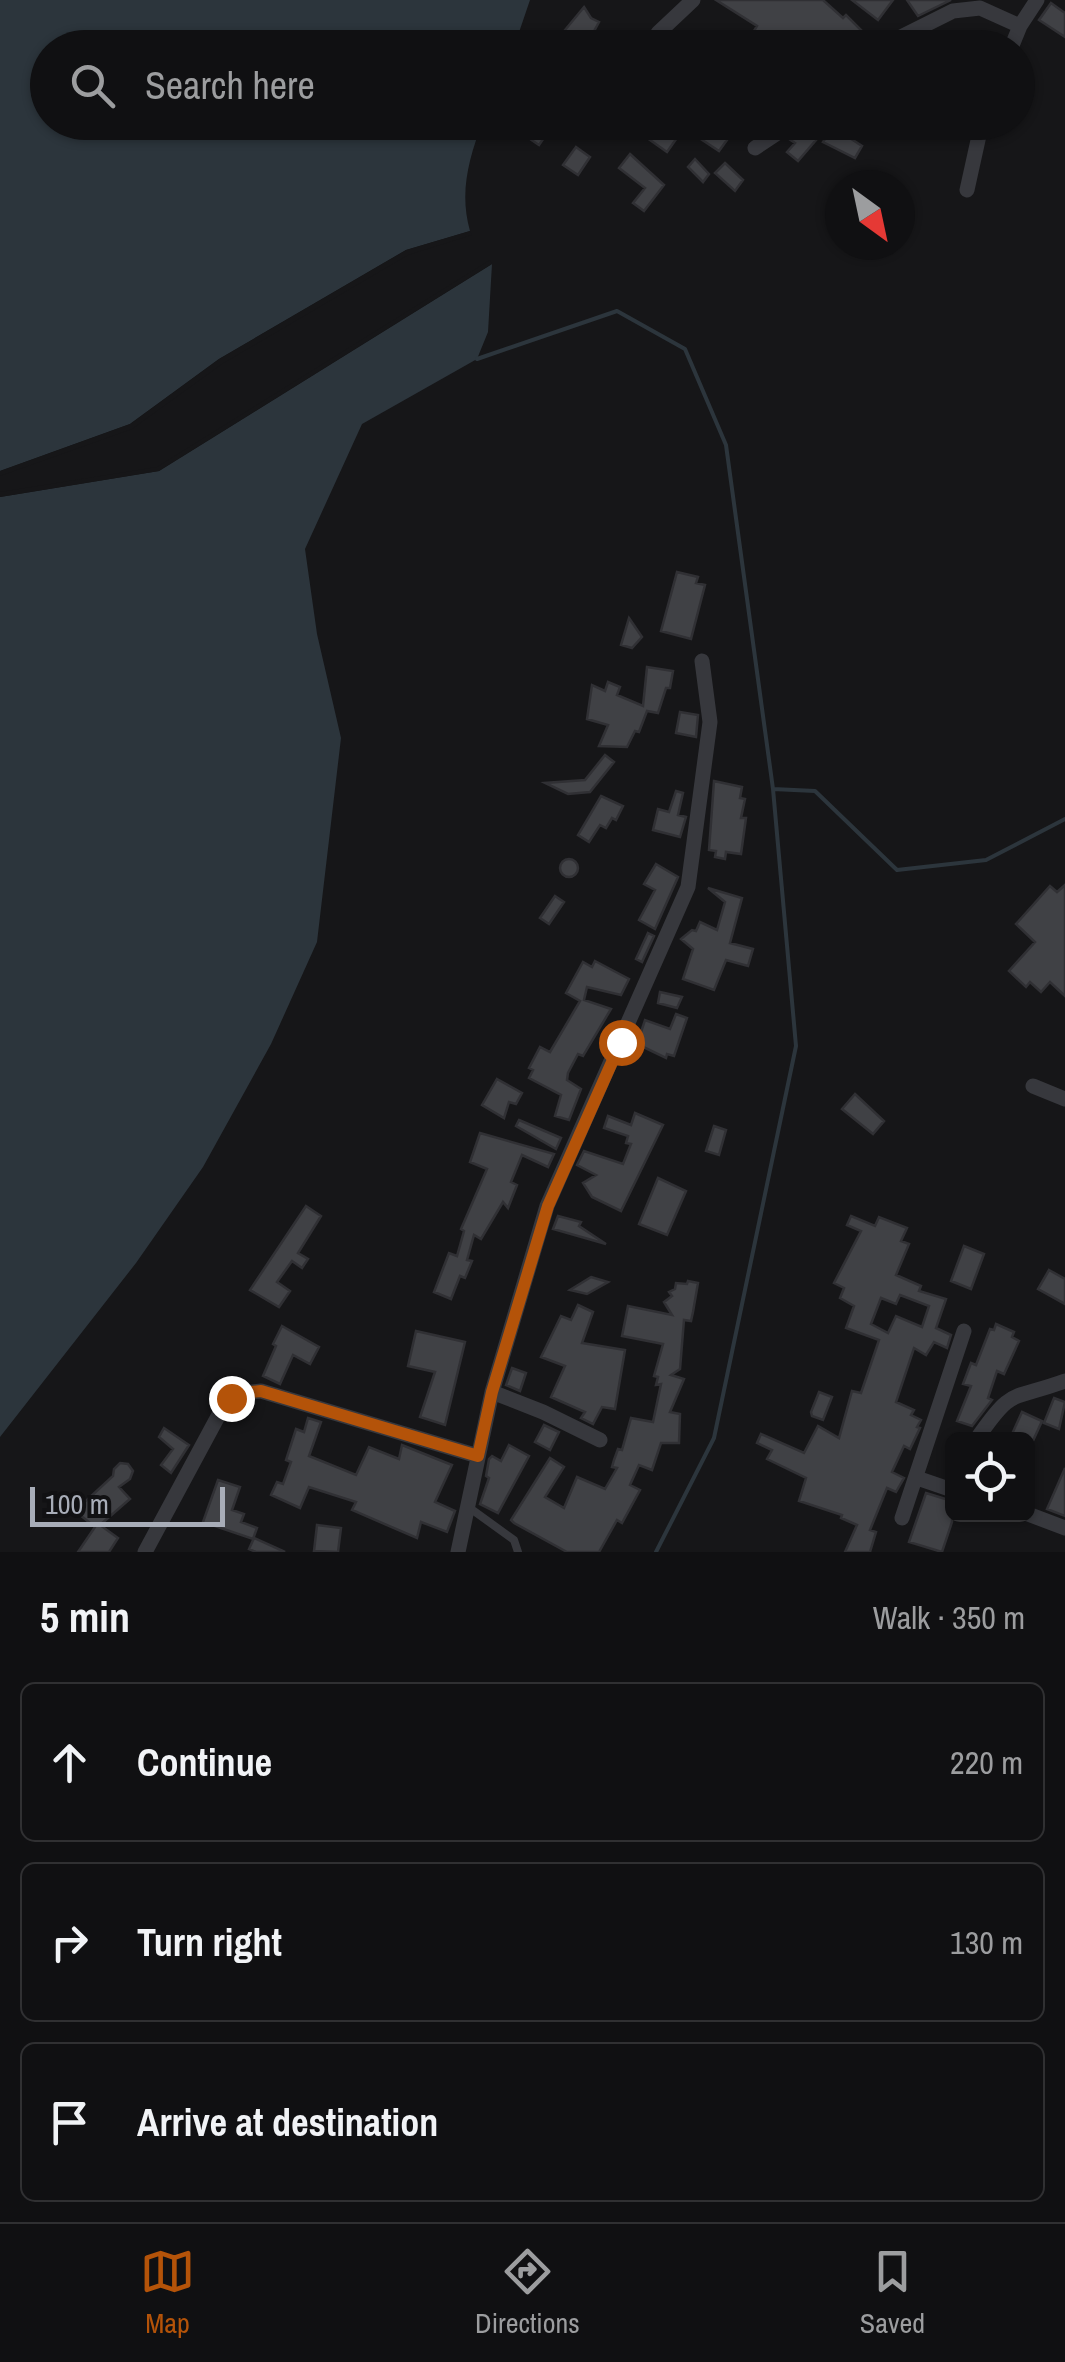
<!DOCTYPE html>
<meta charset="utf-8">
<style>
:root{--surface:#101012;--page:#19191b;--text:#f1f3f6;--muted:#9c9d9f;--line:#303032;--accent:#b45309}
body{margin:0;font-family:"Archivo Narrow",sans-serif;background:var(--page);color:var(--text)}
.controls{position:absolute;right:30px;bottom:30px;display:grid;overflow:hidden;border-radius:15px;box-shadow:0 2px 8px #0004}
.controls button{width:90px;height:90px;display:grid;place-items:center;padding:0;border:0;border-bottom:2px solid var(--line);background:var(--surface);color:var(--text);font:50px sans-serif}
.compass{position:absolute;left:825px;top:170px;width:90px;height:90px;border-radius:50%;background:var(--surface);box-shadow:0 2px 8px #0004;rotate:147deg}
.scale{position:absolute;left:30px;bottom:25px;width:195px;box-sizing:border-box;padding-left:10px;border:5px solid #a8adb8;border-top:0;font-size:28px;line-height:35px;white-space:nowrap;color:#a8adb8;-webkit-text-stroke:8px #111113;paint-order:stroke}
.stop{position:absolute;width:30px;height:30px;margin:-22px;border:8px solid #b45309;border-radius:50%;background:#fff}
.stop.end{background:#b45309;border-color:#fff;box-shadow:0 2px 10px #0008}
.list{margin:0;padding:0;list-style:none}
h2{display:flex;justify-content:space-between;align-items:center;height:130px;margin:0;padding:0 40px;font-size:42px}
h2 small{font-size:32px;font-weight:400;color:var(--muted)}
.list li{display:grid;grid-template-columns:65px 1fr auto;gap:30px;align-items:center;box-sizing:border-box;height:160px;margin:0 20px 20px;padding:0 20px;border:2px solid var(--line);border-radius:15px}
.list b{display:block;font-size:38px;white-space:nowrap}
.list em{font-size:32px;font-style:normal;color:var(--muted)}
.icon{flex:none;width:55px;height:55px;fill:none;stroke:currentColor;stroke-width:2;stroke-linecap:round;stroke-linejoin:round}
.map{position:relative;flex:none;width:1065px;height:1552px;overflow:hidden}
.search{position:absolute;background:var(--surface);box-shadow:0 2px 8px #0004;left:30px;right:30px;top:30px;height:110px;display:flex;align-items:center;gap:25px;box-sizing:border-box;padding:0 35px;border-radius:55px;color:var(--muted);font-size:38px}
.sheet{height:670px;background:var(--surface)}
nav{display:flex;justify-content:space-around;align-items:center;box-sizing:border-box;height:140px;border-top:2px solid var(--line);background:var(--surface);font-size:28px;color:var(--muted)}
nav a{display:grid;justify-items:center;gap:5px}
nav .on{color:var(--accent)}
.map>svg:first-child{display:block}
.water{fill:#2c353c}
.pier{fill:#161618}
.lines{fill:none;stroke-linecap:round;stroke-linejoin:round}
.stream{stroke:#2c353c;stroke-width:4}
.building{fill:#404145;stroke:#303034;stroke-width:2.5;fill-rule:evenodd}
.lane{stroke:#37383d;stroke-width:8}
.street{stroke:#37383d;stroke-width:15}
.route{stroke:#b45309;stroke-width:12}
</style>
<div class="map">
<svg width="1065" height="1552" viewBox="0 0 1065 1552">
<rect width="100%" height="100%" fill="#161618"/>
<path class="water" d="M0,0H530L514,47L48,48V122L482,123C469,159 459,192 470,231L406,250L219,359L130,424L0,471Z
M492,264L488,332L477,359L362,424L305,549L317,634L341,738L317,942L271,1044L203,1167L136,1263L0,1437V497L159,471Z"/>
<path class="pier" d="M470,231L472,235L408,255L222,364L132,429L0,476V471L130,424L219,359L406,250Z
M490,260L492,264L159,471L0,497V492L157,467Z"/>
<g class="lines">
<path class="stream" d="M477,359L617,311L685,349L726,445L773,789L796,1046L714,1438L656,1552
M773,789L815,791L897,870L986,860L1065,819"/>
</g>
<path class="building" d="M716,0H823L843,18L846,15L863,32L847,48H752L746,44L757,26Z
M852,0H893L878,20Z
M907,0H951L918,16Z
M1051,3L1065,13V37L1039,20Z
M584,7L591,18L599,22L585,48H575L564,40L569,32L565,30Z
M537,122H555L539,145L527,137Z
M647,122H736L723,137L727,140L719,151L684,128L667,152L640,133Z
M835,122H849L842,133L862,146L855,158L823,142L829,133L825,129L827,126L831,129Z
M803,128L816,140L798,161L787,152L795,143L789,139Z
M576,147L590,157L578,175L563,165Z
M630,154L664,185L644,211L633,203L645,188L619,168Z
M695,159L709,174L703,182L688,167Z
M725,163L743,180L735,191L715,173Z
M677,572L698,577L696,583L705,585L691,639L661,631Z
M629,618L642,637L632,648L621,645Z
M647,667L673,671L670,688H666L658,713L647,711L639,732L635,731L627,747L599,746L608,725L587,719L592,685L605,691L608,682L620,687L617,695L643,706Z
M680,712L698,715L696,737L676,733Z
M605,755L614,762L590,792L568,794L545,783L585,780Z
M714,781L742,787L740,798L745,799L741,818H746L741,854L726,852L725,859L715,857L716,851L709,850Z
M676,791L683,793L678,815L686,817L680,837L653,830L658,809L669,812Z
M601,796L623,806L616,820L612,818L606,828L600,825L589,842L578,835Z
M560 868a9 9 0 1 1 18 0a9 9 0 1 1-18 0Z
M656,864L678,877L655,929L639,920L655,890L644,884Z
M1065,885V996L1050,982L1041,992L1030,982L1026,987L1009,971L1035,942L1016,924L1050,886L1057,892Z
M708,888L742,898L730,943L753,949L748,966L726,960L714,990L683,979L693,949L681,939L692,930L696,931L700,922L717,930L725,902Z
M555,896L564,902L549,924L540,918Z
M648,933L654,936L642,962L636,959Z
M595,961L629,979L621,995L587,987L584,1000L611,1009L583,1056L578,1054L568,1073L567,1080L581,1089L569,1120L555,1116L561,1095L529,1078L533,1070L529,1068L540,1047L550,1052L580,1001L566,993L583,962L592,967Z
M660,992L682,997L677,1008L658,1003Z
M676,1014L687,1018L674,1056L667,1054L666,1058L637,1044L645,1020L670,1029Z
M497,1079L522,1093L516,1104L509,1102L504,1118L482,1105Z
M855,1094L884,1121L873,1134L842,1109Z
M635,1113L663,1125L621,1211L592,1197L583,1183L596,1175L577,1165L584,1151L623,1164L631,1144L626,1143L628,1136L604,1128L608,1116L631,1125Z
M519,1120L561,1138L556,1149L516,1126Z
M714,1126L726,1130L719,1155L706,1151Z
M480,1133L554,1154L548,1167L522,1155L511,1182L517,1185L508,1208L503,1202L481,1239L474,1235L467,1260L472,1261L465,1278L460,1276L451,1299L434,1292L449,1253L457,1256L464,1231L461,1229L487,1169L470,1162Z
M658,1178L686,1191L667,1235L639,1224Z
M306,1206L321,1216L298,1253L308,1259L302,1268L292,1261L277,1282L290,1291L279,1307L250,1290Z
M558,1216L581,1222L579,1226L606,1244L553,1229Z
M851,1216L875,1226L879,1217L907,1228L901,1241L909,1244L896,1275L921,1286L919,1291L946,1299L936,1328L951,1335L947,1348L934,1342L926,1355L914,1348L896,1402L914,1410L911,1415L921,1420L917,1427L920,1428L910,1449L904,1446L892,1472L904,1478L896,1492L887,1488L870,1530L876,1532L870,1552H845L857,1525L841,1518L842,1515L799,1501L806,1478L767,1459L772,1450L757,1443L761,1434L804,1453L818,1426L839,1438L852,1391L861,1393L879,1340L846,1328L854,1306L840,1298L844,1288L834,1283L861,1231L847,1225ZM900,1295L929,1306L922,1327L896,1316L888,1333L871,1324L881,1298L896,1304Z
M964,1246L984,1254L971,1289L951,1281Z
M1049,1270L1065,1279V1304L1038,1289Z
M591,1277L608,1282L587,1294L570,1290Z
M688,1281L698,1283L693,1312L691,1321L684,1320L680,1369L671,1375L684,1379L670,1412L680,1414L679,1443H661L652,1470L639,1465L630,1485L640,1490L622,1523L617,1520L599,1552H567L514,1523L511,1520L550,1458L564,1467L545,1497L564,1508L577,1477L605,1489L617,1468L612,1467L614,1460L618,1449L622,1450L631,1418L653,1422L661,1384L656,1385L658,1377L654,1376L663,1344L622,1336L628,1306L672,1315L664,1302L672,1296L669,1292L675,1289L676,1283L687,1284Z
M578,1305L593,1312L582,1343L625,1350L615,1409L602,1407L593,1424L581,1418L585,1412L551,1397L565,1366L541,1357L561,1316L571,1320Z
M996,1324L1014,1332L1012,1337L1019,1341L1004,1374L997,1371L988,1398L992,1400L972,1426L957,1421L971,1386L963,1384L971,1363L976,1365L990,1329L994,1330Z
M282,1326L319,1347L310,1364L293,1355L280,1384L263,1376L276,1346L273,1344Z
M416,1331L465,1342L445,1425L420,1417L435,1372L408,1366Z
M512,1368L526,1373L520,1391L506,1385Z
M819,1392L832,1397L823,1420L812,1416L811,1412Z
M1054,1398L1065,1402L1059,1429L1044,1423Z
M1022,1412L1042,1421L1032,1443L1012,1434Z
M308,1418L321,1422L309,1456L356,1475L369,1447L399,1459L402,1445L452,1465L435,1502L455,1511L447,1532L421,1522L417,1538L352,1510L356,1502L309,1487L300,1508L271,1495L277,1482L283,1484L291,1462L286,1460L296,1429L304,1432Z
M544,1425L559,1432L550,1450L535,1442Z
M164,1428L189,1445L171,1473L161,1465L173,1449L159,1437Z
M509,1445L529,1456L498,1513L480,1504L489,1478L486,1476L489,1459L492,1456L501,1461Z
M120,1463L128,1464L133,1471L130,1479L119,1487L130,1499L100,1525L118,1538L109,1552H78L95,1527L75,1511L113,1476L114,1469Z
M1065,1468V1516L1047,1509Z
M218,1480L240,1487L232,1510L244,1514L241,1522L257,1528L253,1539L203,1522Z
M926,1493L952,1501V1522L942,1552L909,1542Z
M317,1525L341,1528L338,1552L314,1551Z
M254,1538L285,1552H256L249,1549Z"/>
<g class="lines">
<path class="lane" d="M467,1506L514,1540L518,1552"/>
<path class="street" d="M658,33L693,0
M887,48L895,40L953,11L980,8L1020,26
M1011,48L1020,26L1037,0
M755,148L794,122
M967,190L982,122
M1033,1086L1065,1099
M492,1392L543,1412L600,1440
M976,1440C1013,1386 1010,1401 1065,1381
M917,1478L952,1490
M1028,1514L1065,1528
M902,1518L964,1331
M145,1552L222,1409L240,1393L261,1391L478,1456
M458,1552L492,1392L547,1206L688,887L710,722L702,661"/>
</g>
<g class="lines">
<path class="route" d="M231,1398L240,1393L261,1391L478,1456L492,1392L548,1206L621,1042"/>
</g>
</svg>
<div class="controls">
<button><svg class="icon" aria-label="locate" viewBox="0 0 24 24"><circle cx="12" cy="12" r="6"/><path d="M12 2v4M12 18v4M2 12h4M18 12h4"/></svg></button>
</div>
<svg class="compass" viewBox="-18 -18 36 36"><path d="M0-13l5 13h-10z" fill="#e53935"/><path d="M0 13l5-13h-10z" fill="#9c9d9f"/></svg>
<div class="scale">100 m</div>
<div class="stop" style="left:621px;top:1042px"></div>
<div class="stop end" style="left:231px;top:1398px"></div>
<div class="search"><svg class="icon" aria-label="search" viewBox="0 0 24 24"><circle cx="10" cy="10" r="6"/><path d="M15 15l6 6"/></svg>Search here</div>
</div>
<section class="sheet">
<h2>5 min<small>Walk · 350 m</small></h2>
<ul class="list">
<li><svg class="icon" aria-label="ahead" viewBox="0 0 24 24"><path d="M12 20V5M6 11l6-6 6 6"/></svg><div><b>Continue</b></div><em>220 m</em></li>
<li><svg class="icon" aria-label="right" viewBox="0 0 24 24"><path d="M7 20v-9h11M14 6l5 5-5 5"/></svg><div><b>Turn right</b></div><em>130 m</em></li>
<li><svg class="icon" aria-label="arrive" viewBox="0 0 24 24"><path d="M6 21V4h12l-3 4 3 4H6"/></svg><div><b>Arrive at destination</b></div></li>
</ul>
</section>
<nav>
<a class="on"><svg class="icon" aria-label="map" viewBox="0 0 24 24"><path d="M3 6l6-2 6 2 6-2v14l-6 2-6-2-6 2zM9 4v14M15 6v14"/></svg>Map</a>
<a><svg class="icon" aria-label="directions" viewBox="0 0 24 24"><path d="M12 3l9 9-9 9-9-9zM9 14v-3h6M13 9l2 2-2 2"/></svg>Directions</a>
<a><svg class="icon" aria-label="saved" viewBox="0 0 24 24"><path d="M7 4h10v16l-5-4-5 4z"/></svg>Saved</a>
</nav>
